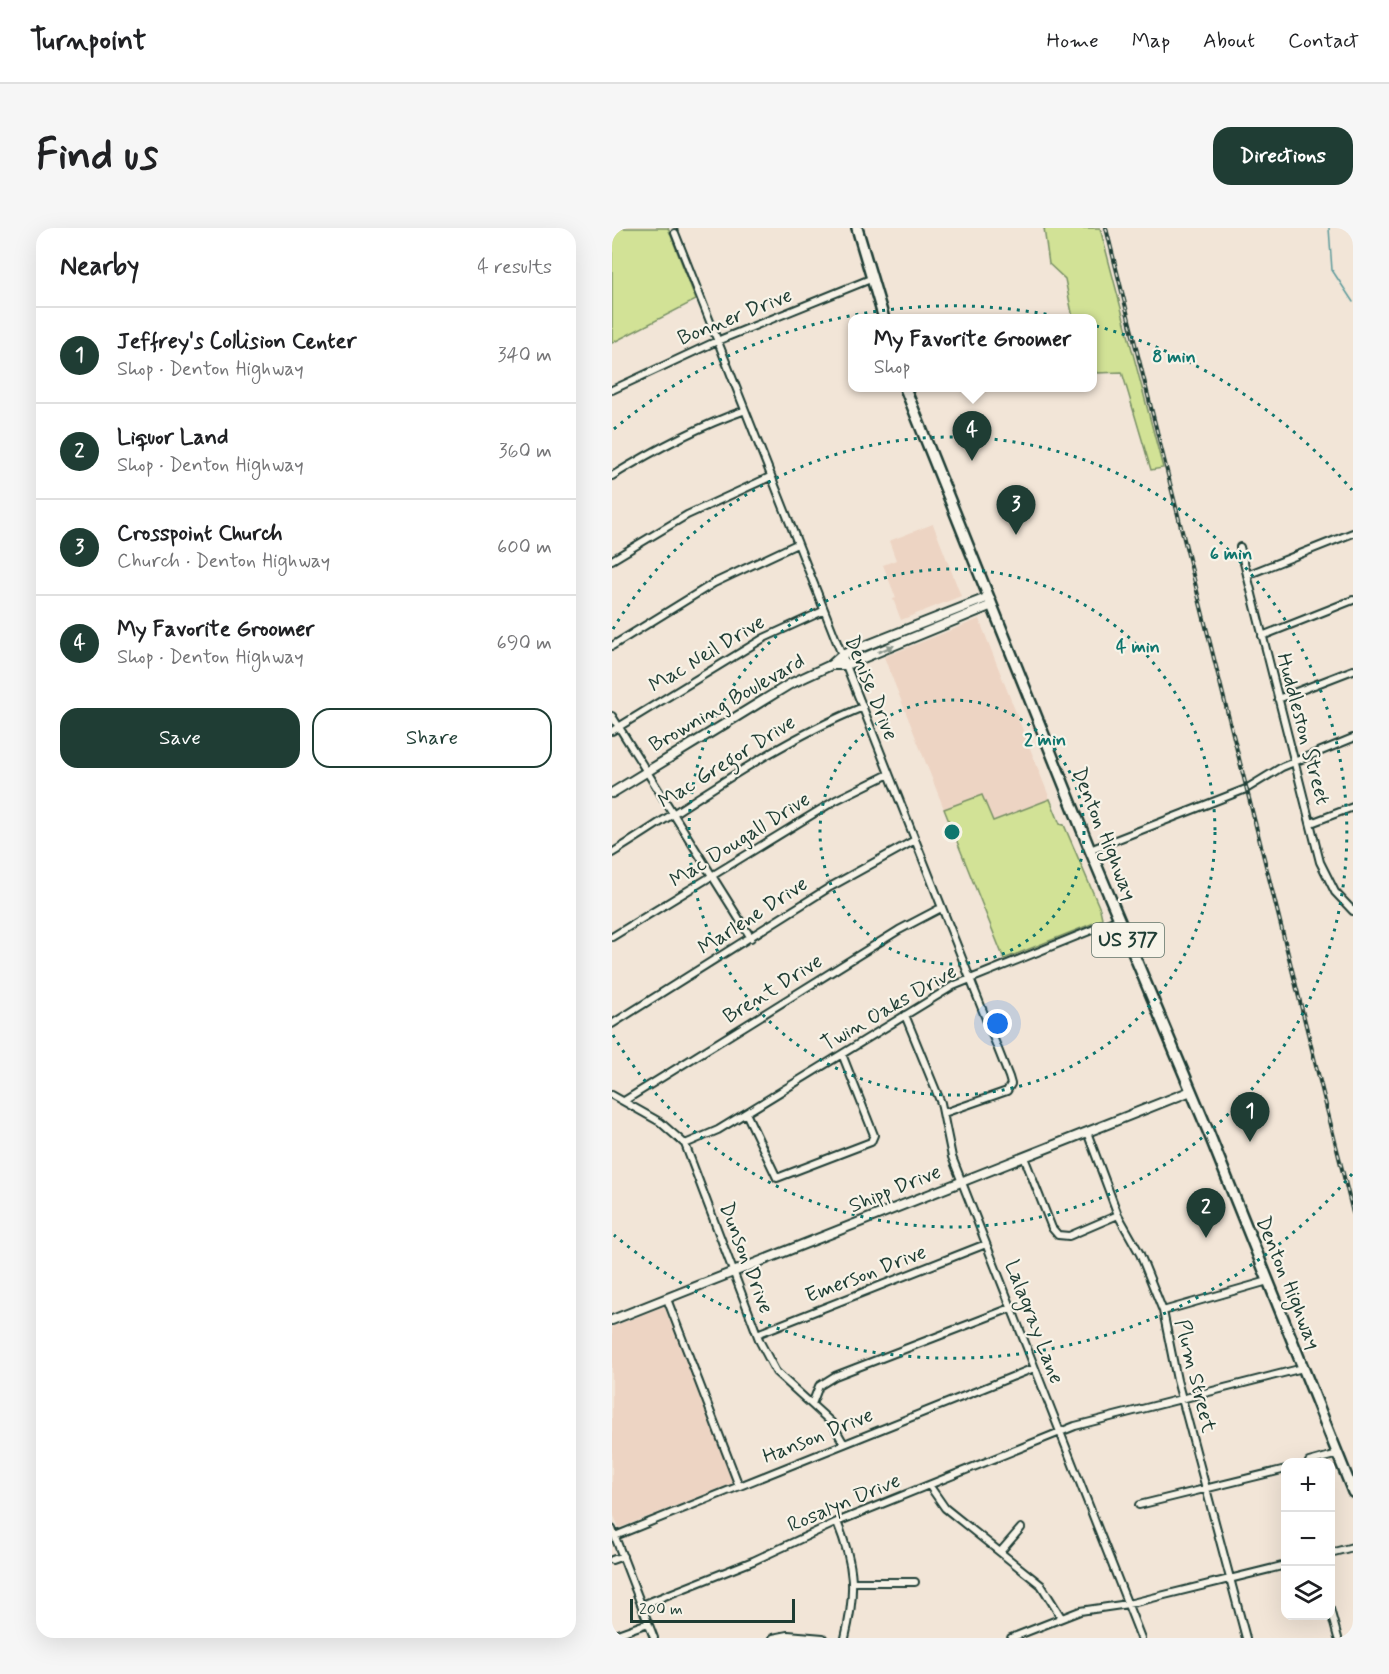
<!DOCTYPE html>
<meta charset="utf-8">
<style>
:root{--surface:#fff;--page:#f6f6f6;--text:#202124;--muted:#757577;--line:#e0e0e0;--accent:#1f3d34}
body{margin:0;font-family:Mynerve,sans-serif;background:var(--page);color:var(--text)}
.controls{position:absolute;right:18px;bottom:18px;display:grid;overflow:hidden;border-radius:12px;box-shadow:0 6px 24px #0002}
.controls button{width:54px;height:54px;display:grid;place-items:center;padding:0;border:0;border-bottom:2px solid var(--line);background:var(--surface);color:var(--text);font:30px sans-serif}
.scale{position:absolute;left:18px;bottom:15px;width:165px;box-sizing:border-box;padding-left:6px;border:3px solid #1f3d34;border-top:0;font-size:16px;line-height:21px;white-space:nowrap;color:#1f3d34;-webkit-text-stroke:4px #f7f3e8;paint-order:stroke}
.you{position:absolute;left:386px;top:796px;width:21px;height:21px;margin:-15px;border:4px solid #fff;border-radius:50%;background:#1a73e8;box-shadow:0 0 0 9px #1a73e833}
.badge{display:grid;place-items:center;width:39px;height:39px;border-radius:50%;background:var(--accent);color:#fff;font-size:20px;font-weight:700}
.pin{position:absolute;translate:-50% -50px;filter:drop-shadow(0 2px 3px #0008)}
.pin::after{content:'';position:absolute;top:32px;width:21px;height:18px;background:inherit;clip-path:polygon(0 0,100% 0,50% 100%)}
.popup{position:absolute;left:236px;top:86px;width:249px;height:78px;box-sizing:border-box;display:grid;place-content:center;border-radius:12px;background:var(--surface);filter:drop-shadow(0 2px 4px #0005);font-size:20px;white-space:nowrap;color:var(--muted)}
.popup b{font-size:22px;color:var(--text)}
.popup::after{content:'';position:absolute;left:50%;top:100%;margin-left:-12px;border:12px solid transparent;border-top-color:var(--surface)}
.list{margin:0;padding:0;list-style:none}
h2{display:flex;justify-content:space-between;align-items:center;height:78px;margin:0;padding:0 24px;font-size:26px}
h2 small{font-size:20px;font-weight:400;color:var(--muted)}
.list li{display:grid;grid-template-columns:39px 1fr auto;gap:18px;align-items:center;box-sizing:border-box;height:96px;padding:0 24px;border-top:2px solid var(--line)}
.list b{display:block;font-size:22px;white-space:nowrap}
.list p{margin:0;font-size:20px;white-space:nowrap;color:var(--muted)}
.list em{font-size:20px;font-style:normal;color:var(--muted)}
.actions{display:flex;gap:12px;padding:18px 24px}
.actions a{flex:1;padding:14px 0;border:2px solid var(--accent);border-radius:18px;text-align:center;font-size:21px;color:var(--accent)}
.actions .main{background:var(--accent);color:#fff}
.icon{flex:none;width:33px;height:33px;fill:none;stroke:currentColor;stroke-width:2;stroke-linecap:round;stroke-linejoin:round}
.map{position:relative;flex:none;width:741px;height:1410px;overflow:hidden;border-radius:18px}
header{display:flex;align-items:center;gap:36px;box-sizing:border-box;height:84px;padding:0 30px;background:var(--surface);border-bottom:2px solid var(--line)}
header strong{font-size:28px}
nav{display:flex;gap:33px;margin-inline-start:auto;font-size:21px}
.intro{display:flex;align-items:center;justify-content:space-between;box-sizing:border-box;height:144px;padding:0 36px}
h1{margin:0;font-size:42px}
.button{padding:15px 27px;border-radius:18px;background:var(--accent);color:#fff;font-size:21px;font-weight:700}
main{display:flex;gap:36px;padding:0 36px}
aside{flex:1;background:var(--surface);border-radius:18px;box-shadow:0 6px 24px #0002}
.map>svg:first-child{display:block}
.built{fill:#edd4c3}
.green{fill:#d2e296;stroke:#789065;stroke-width:1.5}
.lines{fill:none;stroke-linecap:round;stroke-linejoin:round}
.stream{stroke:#5d9a9b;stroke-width:1.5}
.minor-casing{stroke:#1f3d34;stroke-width:10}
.tertiary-casing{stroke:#1f3d34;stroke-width:12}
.primary-casing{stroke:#1f3d34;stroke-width:14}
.minor{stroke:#f7f3e8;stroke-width:6}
.tertiary{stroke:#f7f3e8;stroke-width:8}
.primary{stroke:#f7f3e8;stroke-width:9}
.rail-casing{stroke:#1f3d34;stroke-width:4}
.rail{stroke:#f7f3e8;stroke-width:1.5;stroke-dasharray:4.5;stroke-linecap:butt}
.oneway{fill:#8b988e}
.ring{fill:none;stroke:#0f766e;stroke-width:3;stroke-dasharray:3 6}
.labels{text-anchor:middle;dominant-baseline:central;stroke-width:4.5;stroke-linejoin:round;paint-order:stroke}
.shield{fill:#f7f3e8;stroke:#60746a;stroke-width:1.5}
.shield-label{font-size:20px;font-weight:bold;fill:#1f3d34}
.street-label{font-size:21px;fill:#1f3d34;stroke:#f7f3e8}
.centre{fill:#0f766e;stroke:#f7f3e8;stroke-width:3}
.ring-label{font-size:18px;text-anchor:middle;font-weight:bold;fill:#0f766e;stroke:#f7f3e8;stroke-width:4.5;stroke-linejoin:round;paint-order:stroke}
</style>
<header>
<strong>Turnpoint</strong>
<nav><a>Home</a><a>Map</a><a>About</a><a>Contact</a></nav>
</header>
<div class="intro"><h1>Find us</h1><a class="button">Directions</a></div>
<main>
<aside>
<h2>Nearby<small>4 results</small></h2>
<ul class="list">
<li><span class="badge">1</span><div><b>Jeffrey's Collision Center</b><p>Shop · Denton Highway</p></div><em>340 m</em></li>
<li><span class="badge">2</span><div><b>Liquor Land</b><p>Shop · Denton Highway</p></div><em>360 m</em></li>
<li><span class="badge">3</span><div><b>Crosspoint Church</b><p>Church · Denton Highway</p></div><em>600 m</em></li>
<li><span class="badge">4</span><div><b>My Favorite Groomer</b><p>Shop · Denton Highway</p></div><em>690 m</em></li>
</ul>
<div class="actions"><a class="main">Save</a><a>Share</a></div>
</aside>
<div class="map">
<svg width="741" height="1410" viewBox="0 0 741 1410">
<rect width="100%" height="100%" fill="#f2e5d7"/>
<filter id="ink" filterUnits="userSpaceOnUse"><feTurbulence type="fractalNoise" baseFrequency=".0167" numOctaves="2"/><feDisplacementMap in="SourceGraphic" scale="12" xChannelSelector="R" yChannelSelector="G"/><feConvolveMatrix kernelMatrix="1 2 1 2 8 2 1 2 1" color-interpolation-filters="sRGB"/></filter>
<g filter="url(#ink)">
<path class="built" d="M321,296L349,368L289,392L281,371L284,370L271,337L284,332L277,313Z
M367,391L438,571L380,593L370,567L332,581L272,429Z
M52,1078L121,1255L7,1300L0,1283V1099Z"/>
<path class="green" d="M0,0H56L84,72L0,115Z
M432,0H488L551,240L539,242L510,144L485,145L480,138V91L461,90L453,51L437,36Z
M370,567L381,593L438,571L448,596L452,597L488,681L490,690L487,693L392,731L332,581Z"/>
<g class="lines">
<path class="stream" d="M717,0L720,42L741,74"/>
<g class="minor-casing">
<path id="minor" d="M63,5L397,849L399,856L395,863L332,885
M0,162L105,113L261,50
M0,248C42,222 85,199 131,183
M628,319L708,634L723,664L741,683
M0,332L75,287L158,249
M635,347L741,305
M650,408L741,372
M0,418L102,355L185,316
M666,471L741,442
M0,488L139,710
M0,503L152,410L211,383
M699,595L741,579
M478,622L634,561L670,539L741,510
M0,625C82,574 162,515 251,479
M0,709L224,572L275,547
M293,787L329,875L340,929L529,1410
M0,796L218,659L303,612
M0,867L48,894L73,916L148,1114L164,1144L220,1195L232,1216
M12,873L287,702L329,680
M134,885L165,950L259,914L262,907L230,826
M475,904L506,987L528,1026L551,1083L565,1152L634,1410
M73,916L106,902L341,758L507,691
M412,929L440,1000L446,1007L457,1008L506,987
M55,1071L127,1258
M551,1083L656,1053
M145,1106L374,1016
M200,1176L207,1158L223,1148L399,1080
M697,1234L726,1226
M317,1257L333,1280L429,1357L449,1389
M527,1277L674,1241
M225,1294C243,1338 244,1364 233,1410
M0,1301L42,1410
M3,1308L422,1140
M389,1323L409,1300
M718,1325L741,1319
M0,1332L11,1328
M242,1354H303
M30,1377L141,1333L225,1294L463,1198L691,1140
M718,1381L726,1410
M0,1408L36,1395
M161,1410L176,1407L211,1410
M399,1410L468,1383L516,1376L674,1337"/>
</g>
<g class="tertiary-casing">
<path id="tertiary" d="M219,437H234L380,377
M0,565L178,456L219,437L230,427L377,369
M0,1092L579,863"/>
</g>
<g class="primary-casing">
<path id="primary" d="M245,0L272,91
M293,160L478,622L596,903L741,1264"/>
</g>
<use href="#minor" class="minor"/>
<use href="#tertiary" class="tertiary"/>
<use href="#primary" class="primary"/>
<g class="rail-casing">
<path id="rail" d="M494,0L741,985"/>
</g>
<use href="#rail" class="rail"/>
</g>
<defs><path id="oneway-solid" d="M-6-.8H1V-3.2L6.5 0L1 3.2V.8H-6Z" transform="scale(1.5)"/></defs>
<use class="oneway" href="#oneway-solid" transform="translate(274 421) rotate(-22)"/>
</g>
<g class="ring">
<circle cx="340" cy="604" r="132"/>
<circle cx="340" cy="604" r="263"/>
<path d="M1 401A395 395 0 1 1 1 807"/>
<path d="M740 946A526 526 0 0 1 2 1007M2 201A526 526 0 0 1 740 262"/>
</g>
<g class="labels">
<rect class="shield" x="480" y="695" width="72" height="34" rx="4.5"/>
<g class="shield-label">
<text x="516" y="712">US 377</text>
</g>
<g class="street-label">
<text transform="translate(123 89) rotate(-22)">Bonner Drive</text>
<text transform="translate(95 426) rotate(-31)">Mac Neil Drive</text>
<text transform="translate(259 460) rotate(68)">Denise Drive</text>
<text transform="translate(115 475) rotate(-30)">Browning Boulevard</text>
<text transform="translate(691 501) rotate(75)">Huddleston Street</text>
<text transform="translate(115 534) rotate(-32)">Mac Gregor Drive</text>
<text transform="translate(492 606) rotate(68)">Denton Highway</text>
<text transform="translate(128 612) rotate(-32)">Mac Dougall Drive</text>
<text transform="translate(141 688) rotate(-33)">Marlene Drive</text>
<text transform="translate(161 761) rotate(-32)">Brent Drive</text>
<text transform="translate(277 780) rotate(-30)">Twin Oaks Drive</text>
<text transform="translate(283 961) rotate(-22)">Shipp Drive</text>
<text transform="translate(134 1030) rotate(69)">Dunson Drive</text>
<text transform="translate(254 1046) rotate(-21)">Emerson Drive</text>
<text transform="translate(676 1055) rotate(68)">Denton Highway</text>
<text transform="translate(422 1094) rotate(69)">Lalagray Lane</text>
<text transform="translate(583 1148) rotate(76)">Plum Street</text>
<text transform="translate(206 1208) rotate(-22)">Hanson Drive</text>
<text transform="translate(232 1275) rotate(-23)">Rosalyn Drive</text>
</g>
</g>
<circle cx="340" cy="604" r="9" class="centre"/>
<g class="ring-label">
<text x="562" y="134">8 min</text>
<text x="619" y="331">6 min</text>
<text x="526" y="424">4 min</text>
<text x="433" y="517">2 min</text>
</g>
</svg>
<div class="controls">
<button>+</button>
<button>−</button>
<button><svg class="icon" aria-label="layers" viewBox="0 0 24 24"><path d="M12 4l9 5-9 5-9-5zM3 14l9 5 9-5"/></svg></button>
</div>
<div class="scale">200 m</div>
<div class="you"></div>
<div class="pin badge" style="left:638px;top:914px">1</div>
<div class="pin badge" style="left:594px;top:1010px">2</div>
<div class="pin badge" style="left:404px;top:307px">3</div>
<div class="pin badge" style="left:360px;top:233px">4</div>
<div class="popup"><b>My Favorite Groomer</b>Shop</div>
</div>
</main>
